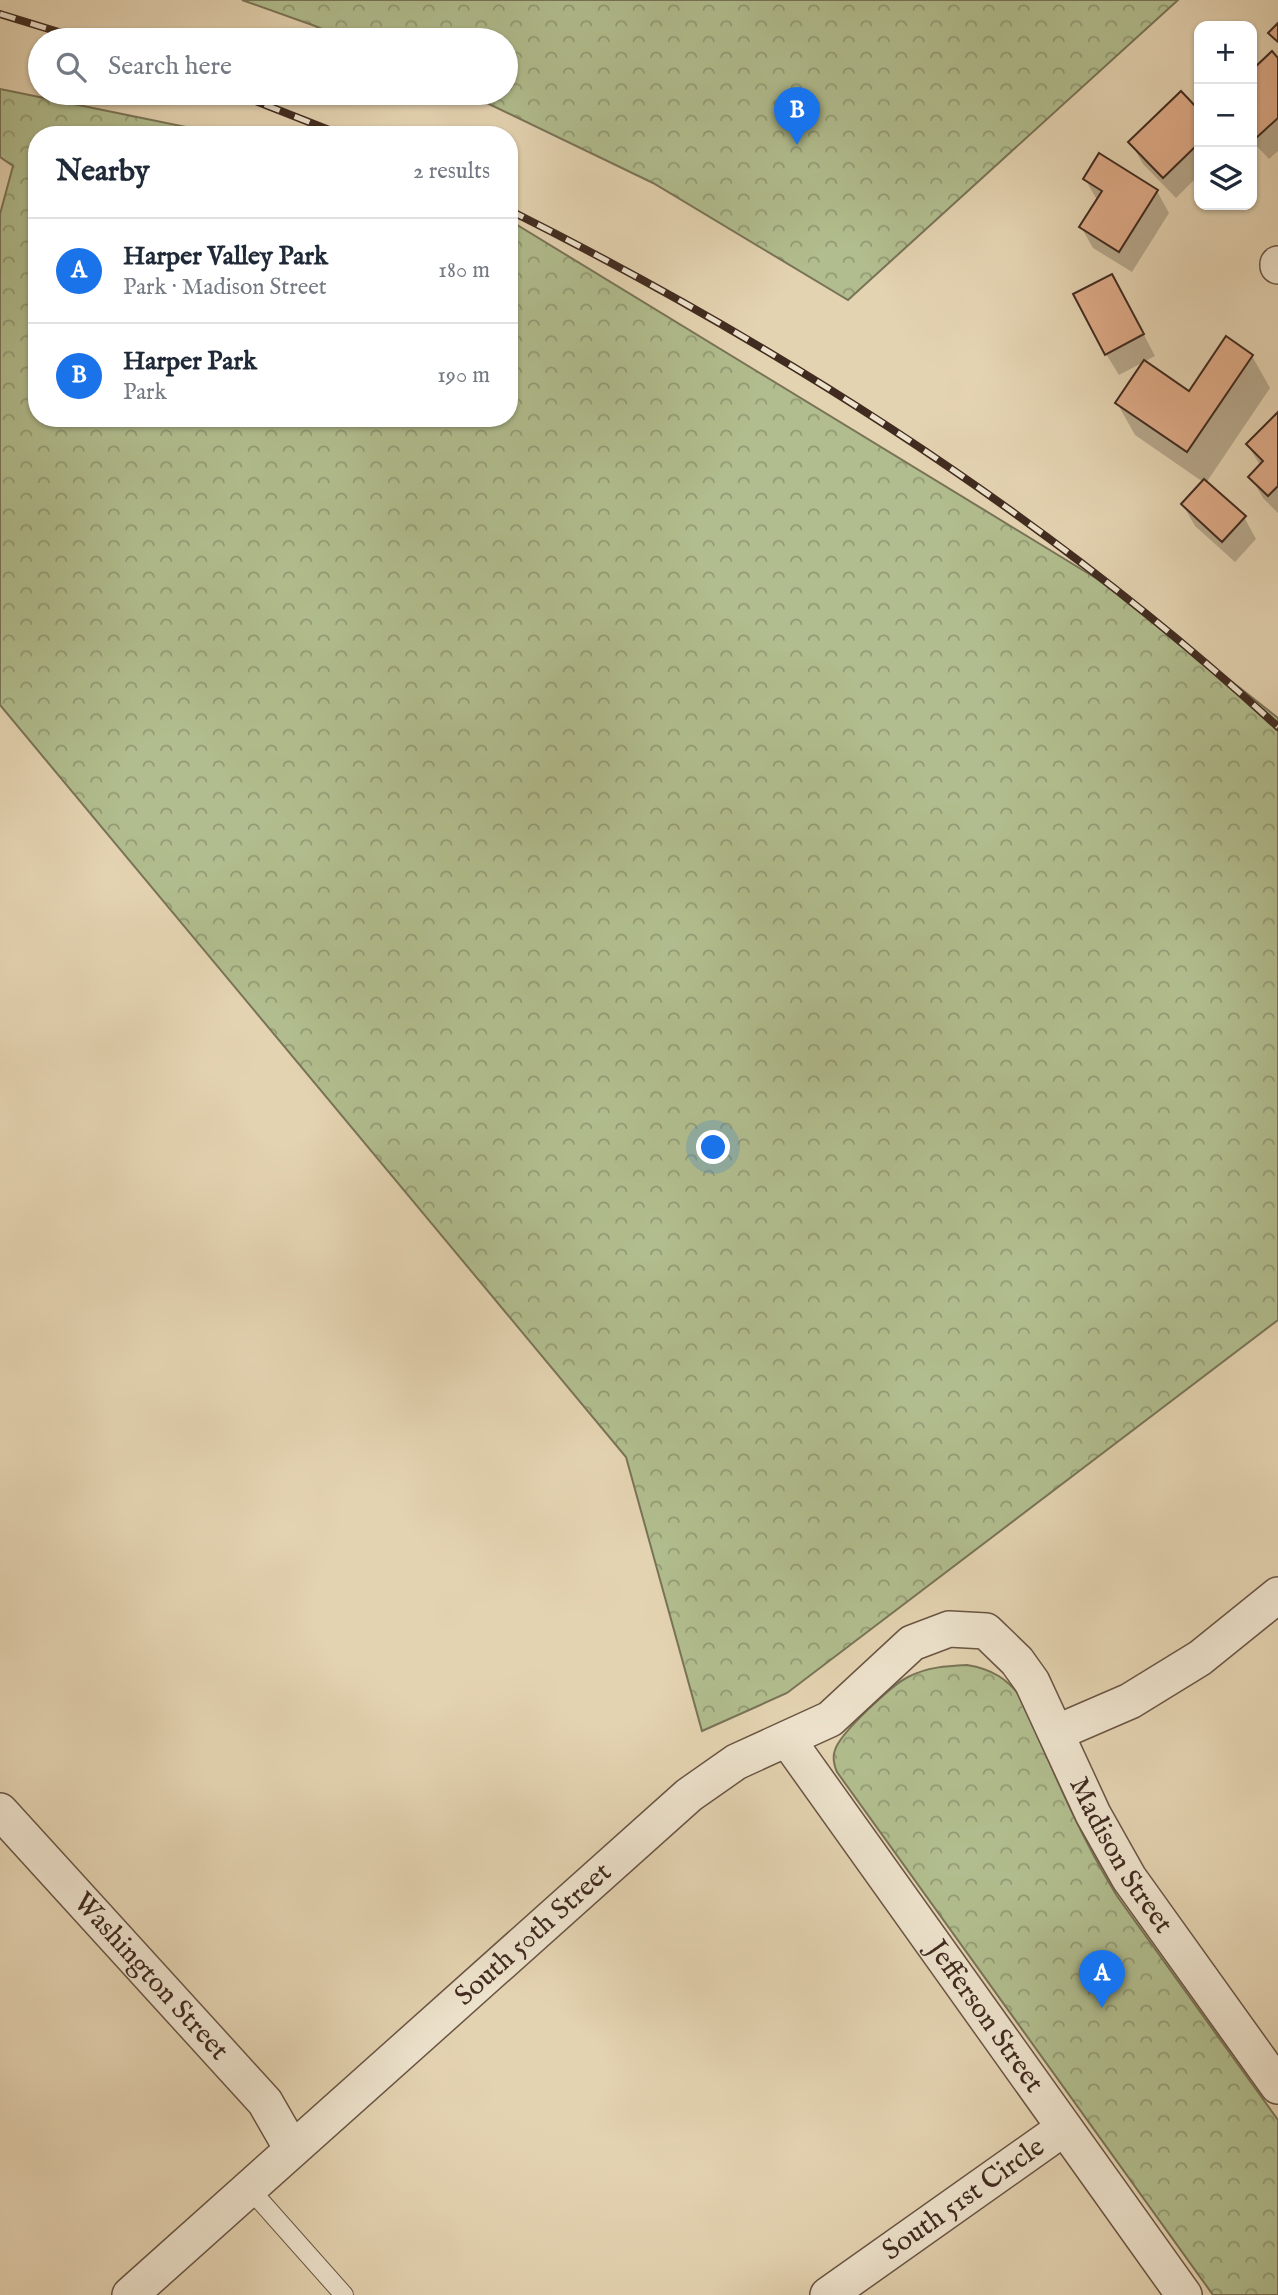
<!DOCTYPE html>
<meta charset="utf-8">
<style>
:root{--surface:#fff;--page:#f2f2f3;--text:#1f2937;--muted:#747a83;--line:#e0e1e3;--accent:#1a73e8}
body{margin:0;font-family:"IM FELL English",serif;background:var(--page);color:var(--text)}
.controls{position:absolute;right:21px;top:21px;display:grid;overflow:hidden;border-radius:14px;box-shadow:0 2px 5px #0004}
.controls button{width:63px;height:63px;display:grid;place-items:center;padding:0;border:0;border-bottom:2px solid var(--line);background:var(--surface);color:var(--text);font:35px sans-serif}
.you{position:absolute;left:714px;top:1148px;width:24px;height:24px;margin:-18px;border:5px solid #fff;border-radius:50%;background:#1a73e8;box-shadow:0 0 0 10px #1a73e833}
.badge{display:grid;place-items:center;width:46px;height:46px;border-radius:50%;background:var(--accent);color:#fff;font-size:23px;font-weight:700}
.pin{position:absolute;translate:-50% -58px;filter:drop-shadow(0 2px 4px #0008)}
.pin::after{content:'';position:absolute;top:37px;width:24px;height:21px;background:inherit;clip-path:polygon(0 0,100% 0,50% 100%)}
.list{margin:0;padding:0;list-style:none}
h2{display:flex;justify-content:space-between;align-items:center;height:91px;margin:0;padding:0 28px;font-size:30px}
h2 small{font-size:23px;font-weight:400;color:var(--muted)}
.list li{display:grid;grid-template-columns:46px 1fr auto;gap:21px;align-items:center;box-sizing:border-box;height:105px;padding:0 28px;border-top:2px solid var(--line)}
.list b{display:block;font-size:26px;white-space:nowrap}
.list p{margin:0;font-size:23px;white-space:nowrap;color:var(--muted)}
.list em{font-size:23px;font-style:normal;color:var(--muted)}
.icon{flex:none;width:38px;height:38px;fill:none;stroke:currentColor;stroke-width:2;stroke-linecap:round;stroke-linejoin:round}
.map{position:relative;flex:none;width:1278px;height:2295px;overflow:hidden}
.search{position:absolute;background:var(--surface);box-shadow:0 2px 5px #0004;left:28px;top:28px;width:490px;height:77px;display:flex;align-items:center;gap:18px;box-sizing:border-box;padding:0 24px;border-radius:38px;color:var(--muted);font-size:26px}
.panel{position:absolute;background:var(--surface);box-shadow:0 2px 5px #0004;left:28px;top:126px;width:490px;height:301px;border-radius:28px}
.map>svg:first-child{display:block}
.forest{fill:url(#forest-crowns);stroke:#797457;stroke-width:2}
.shadow{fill:#0003}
.building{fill:#deab88;stroke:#412b20;stroke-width:2}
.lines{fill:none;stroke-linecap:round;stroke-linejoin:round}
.service-casing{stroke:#6a5544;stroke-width:20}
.minor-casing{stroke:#6a5544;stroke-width:38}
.service{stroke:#ede2cc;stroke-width:18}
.minor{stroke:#ede2cc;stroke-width:35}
.rail-casing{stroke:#412b20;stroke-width:8}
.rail{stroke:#ede2cc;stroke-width:5;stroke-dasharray:16;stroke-linecap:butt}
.labels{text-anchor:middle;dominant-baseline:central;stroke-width:6;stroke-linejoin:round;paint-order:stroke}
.street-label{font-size:28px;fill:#412b20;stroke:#ede2cc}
</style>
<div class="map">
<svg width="1278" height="2295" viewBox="0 0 1278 2295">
<defs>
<pattern id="forest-crowns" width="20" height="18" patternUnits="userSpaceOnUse" patternTransform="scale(1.75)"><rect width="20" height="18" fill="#b1bd8e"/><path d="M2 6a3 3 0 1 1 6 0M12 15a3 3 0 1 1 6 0" fill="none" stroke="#929a74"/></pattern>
</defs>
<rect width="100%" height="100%" fill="#e4d3b1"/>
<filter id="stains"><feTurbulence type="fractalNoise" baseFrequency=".00286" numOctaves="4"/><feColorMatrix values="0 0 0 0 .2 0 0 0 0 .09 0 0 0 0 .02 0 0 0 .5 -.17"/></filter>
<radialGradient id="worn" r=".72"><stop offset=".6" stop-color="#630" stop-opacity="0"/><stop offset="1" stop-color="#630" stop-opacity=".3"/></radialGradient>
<path class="forest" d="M242,0H1178L848,300L653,183L466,93H506V40H348L315,26Z
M0,89L225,135H37V418H509V220L1117,591L1278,718V1320L787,1693L702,1731L626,1457L0,705V214L13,166L0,157Z
M967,1665C992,1669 1008,1679 1022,1699C1051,1766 1078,1833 1117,1896L1278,2120V2295H1213L837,1772C834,1765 832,1758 835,1750C840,1733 892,1685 908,1677C927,1667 947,1666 967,1665Z"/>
<path class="shadow" d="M1272,54L1278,61V151L1269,159L1252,141V72Z
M1181,94L1199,113V175L1176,198L1143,164L1131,143Z
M1085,179L1157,191L1169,213L1132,272L1093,248L1081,227L1097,200Z
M1124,297L1155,356L1119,375L1106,354Z
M1252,356L1270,388L1206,483L1244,517L1256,539L1235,562L1195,526L1183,505L1203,482L1135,435L1117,403L1189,393Z
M1278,415V513L1263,498L1251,477L1261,467L1248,445Z"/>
<path class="building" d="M1278,23V42L1268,33Z
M1272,51L1278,58V118L1255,139L1252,135V70Z
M1181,91L1199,110V143L1163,178L1128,142Z
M1099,153L1158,190L1119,252L1079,227L1102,191L1083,179Z
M1112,274L1144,334L1105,355L1073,294Z
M1226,336L1253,355L1187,452L1115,403L1144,360L1189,391Z
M1278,412V486L1268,496L1248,477L1263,461L1246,444Z
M1204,479L1246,516L1222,542L1181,504Z"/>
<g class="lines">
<g class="service-casing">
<path id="service" d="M249,2188L344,2295"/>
</g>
<g class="minor-casing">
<g id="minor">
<path d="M1278,264V266"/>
<path d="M1056,1733L1130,1701L1200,1658L1278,1595"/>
<path id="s1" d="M787,1739L1184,2295"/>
<path id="s2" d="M0,1811L265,2102L292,2149"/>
<path id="s3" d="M130,2295L689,1795L736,1762L830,1719L912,1643L949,1629L986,1631L1017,1661L1032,1682L1093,1814L1129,1878L1278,2086"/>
<path id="s4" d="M828,2295L1064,2128"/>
</g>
</g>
<use href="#service" class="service"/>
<use href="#minor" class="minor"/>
<g class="rail-casing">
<path id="rail" d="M0,14L85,40
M235,93L342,135
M509,210C786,349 1049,517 1278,727"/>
</g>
<use href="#rail" class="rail"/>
</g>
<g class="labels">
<g class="street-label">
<text stroke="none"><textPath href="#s3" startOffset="1363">Madison Street</textPath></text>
<text stroke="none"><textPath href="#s3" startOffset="541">South 50th Street</textPath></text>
<text stroke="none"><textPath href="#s2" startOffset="224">Washington Street</textPath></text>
<text stroke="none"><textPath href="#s1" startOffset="341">Jefferson Street</textPath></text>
<text stroke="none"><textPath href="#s4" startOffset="166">South 51st Circle</textPath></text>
</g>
</g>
<rect width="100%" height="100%" filter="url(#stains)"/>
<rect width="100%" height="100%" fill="url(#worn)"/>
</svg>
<div class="controls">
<button>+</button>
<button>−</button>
<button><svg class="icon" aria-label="layers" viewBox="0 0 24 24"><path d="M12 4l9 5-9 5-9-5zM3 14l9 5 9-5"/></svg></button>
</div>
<div class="you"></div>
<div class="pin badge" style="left:1102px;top:2008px">A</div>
<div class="pin badge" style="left:797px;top:145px">B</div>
<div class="search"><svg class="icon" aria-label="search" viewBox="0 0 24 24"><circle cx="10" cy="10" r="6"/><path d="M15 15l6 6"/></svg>Search here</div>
<section class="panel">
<h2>Nearby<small>2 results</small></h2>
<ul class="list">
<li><span class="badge">A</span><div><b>Harper Valley Park</b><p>Park · Madison Street</p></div><em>180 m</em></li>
<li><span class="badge">B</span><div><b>Harper Park</b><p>Park</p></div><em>190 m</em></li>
</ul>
</section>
</div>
